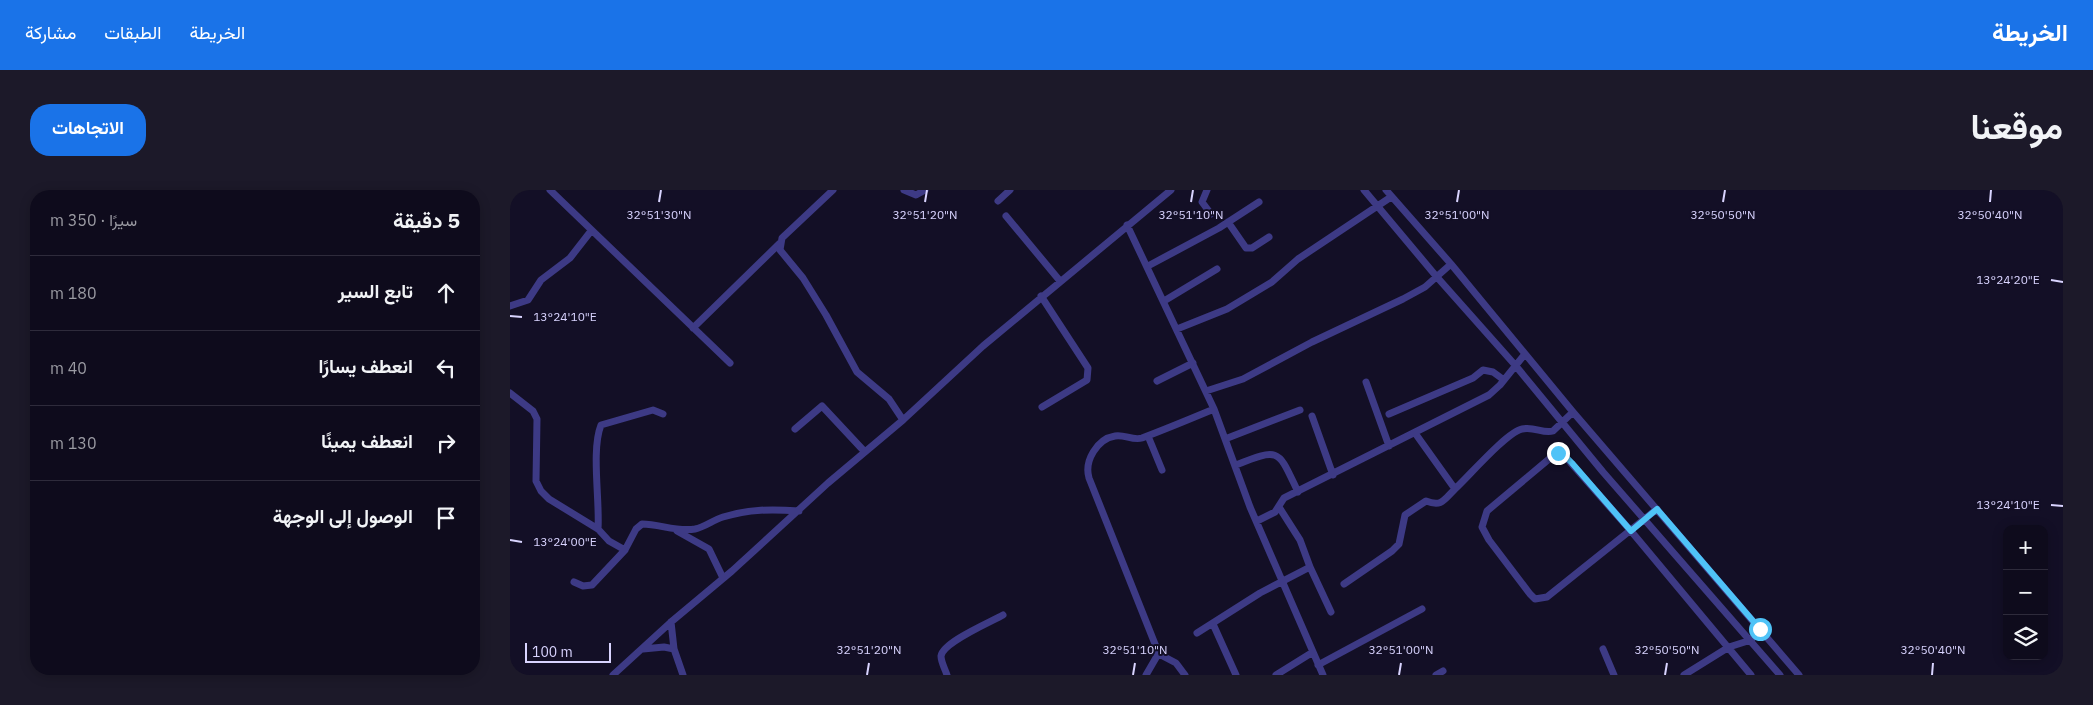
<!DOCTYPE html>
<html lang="ar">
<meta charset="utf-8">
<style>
:root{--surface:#0e0b1c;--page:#1c1929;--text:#f1f3f6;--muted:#9b9ba3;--line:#2e2b3b;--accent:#1a73e8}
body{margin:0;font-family:"IBM Plex Sans",Vazirmatn,sans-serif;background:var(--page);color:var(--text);direction:rtl}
.controls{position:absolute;right:15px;bottom:15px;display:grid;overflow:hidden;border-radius:10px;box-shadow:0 2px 12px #0003}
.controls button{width:45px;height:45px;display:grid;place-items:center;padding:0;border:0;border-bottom:1px solid var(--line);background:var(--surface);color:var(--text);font:25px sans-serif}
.scale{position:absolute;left:15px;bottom:12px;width:86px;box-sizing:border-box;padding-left:5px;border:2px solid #d9d4ff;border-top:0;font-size:14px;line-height:18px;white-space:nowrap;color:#d9d4ff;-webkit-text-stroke:4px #130f26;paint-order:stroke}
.stop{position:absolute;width:15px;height:15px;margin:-11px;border:4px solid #4fc3f7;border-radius:50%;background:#fff}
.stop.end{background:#4fc3f7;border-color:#fff;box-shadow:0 1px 5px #0008}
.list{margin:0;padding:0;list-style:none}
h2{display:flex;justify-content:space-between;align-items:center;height:65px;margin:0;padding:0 20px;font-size:21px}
h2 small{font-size:16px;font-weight:400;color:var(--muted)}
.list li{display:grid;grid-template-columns:32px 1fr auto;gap:15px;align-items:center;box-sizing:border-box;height:75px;padding:0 20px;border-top:1px solid var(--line)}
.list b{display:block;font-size:19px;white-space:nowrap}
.list em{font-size:16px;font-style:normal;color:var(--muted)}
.icon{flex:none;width:28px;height:28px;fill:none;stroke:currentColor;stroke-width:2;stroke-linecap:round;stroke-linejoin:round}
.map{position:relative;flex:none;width:1553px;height:485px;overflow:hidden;direction:ltr;border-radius:20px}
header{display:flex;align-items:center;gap:30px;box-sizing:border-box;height:70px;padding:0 25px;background:var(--accent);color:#fff}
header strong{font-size:24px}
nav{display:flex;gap:28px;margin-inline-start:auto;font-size:18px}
.intro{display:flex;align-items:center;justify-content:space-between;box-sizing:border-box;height:120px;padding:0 30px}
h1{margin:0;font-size:35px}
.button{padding:12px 22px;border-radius:20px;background:var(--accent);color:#fff;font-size:18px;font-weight:700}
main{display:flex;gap:30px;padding:0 30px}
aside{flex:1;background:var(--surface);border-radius:20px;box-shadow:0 2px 12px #0003}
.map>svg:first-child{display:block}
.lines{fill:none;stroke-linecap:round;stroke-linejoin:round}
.minor{stroke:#3d3a85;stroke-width:7}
.route{stroke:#4fc3f7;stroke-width:6}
.ticks{fill:none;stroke:#d9d4ff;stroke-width:2}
.ticks-label{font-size:12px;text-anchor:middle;fill:#d9d4ff;stroke:#130f26;stroke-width:4;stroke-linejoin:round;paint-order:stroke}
</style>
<header>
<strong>الخريطة</strong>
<nav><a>الخريطة</a><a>الطبقات</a><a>مشاركة</a></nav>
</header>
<div class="intro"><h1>موقعنا</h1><a class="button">الاتجاهات</a></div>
<main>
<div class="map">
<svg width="1553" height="485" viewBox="0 0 1553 485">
<rect width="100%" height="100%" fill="#130f26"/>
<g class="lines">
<path class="minor" d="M40,0L220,173
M323,0L272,48L270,60L293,88L316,125L347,182L379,209L393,230
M394,0L406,5L415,0
M697,0L692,12L701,24
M854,0L926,86L1005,175L1093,282L1270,485
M876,0L941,74L1063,222L1289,485
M488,11L500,0
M496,26L550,91
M718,32L736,58H742L759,47
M617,35L704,219L740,317L813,485
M638,76L709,38L749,12
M531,106L578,178L577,190L532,217
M654,111L707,79
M0,116L18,110L31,90L60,68L81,41
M183,138L270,53
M667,139L717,119L762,92L788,69L881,7
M647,191L683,173
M856,192L879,256
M696,201L733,189L802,152L893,109L915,97L941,74
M0,203L23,221L27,229L26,291L31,301L39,309L88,339L99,351L115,360L126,339L132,334C150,334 166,342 185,339C195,337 203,330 213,327C239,319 262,319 289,321
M879,224L963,188L973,180L983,182L994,190
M802,226L823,285
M285,239L312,216L354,261
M905,243L945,299C959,286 997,242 1012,239C1024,236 1033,244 1043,241L1063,222
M638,246L652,280
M715,249L790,220
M726,275C771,257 768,260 788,302
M1147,319L1037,407L1025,409L1020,404L979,350L972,337L977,321L1045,264L1052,263L1121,341L1241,485
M747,331L765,322L774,308L979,205L990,195L1015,164
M88,339C90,311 81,260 91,235L143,220L153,224
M167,341L199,359L213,388
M800,377L821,422
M64,392L73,396L82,395L115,360
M834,394L882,361L889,354L895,325L916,311C932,317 934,310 945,299
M161,432L164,459L173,485
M703,434L726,485
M687,443L750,403L800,377L790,350L769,317
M133,459L154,457L164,459
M1093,459L1104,485
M647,463L666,473L675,485
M808,475L912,419
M103,485L161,432L222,381L318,293L393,230L473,156L661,0
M437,485C435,479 431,472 431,466C433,452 481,432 493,425
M636,485L647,466V459L579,288C574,271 587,249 605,246C614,244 623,251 632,248C656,239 680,229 704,219
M766,485L803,462
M926,485L933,481
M1174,485L1219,457L1241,450L1250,439"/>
</g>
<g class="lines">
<path class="route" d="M1048,263H1052L1062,273L1121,341L1147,319L1250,439"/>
</g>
<path class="ticks" d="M149,12L151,0M415,12L417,0M681,12L683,0M947,12L949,0M1213,12L1215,0M1480,12L1481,0M1541,90L1553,92M0,126L12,127M1541,315L1553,316M0,350L12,352M357,485L359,473M623,485L625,473M889,485L891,473M1155,485L1157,473M1422,485L1423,473"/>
<g class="ticks-label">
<text x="149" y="29">32°51'30"N</text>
<text x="415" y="29">32°51'20"N</text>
<text x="681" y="29">32°51'10"N</text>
<text x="947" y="29">32°51'00"N</text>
<text x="1213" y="29">32°50'50"N</text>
<text x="1480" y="29">32°50'40"N</text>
<text x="1498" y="94">13°24'20"E</text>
<text x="55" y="131">13°24'10"E</text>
<text x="1498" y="319">13°24'10"E</text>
<text x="55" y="356">13°24'00"E</text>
<text x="359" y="464">32°51'20"N</text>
<text x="625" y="464">32°51'10"N</text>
<text x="891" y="464">32°51'00"N</text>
<text x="1157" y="464">32°50'50"N</text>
<text x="1423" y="464">32°50'40"N</text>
</g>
</svg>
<div class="controls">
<button>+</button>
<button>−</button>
<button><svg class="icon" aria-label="layers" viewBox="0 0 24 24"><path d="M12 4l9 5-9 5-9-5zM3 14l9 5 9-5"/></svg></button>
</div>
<div class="scale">100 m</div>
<div class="stop" style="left:1250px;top:439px"></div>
<div class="stop end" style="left:1048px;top:263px"></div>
</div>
<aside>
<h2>5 دقيقة<small>سيرًا · 350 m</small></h2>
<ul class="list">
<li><svg class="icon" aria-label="ahead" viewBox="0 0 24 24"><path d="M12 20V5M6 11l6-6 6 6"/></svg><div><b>تابع السير</b></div><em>180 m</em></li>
<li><svg class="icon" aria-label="left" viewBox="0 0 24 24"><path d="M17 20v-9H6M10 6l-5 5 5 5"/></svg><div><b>انعطف يسارًا</b></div><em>40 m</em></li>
<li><svg class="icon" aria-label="right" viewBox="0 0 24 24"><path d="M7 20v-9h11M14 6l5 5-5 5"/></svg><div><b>انعطف يمينًا</b></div><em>130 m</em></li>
<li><svg class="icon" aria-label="arrive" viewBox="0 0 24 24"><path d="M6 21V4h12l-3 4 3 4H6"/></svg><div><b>الوصول إلى الوجهة</b></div></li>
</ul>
</aside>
</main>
